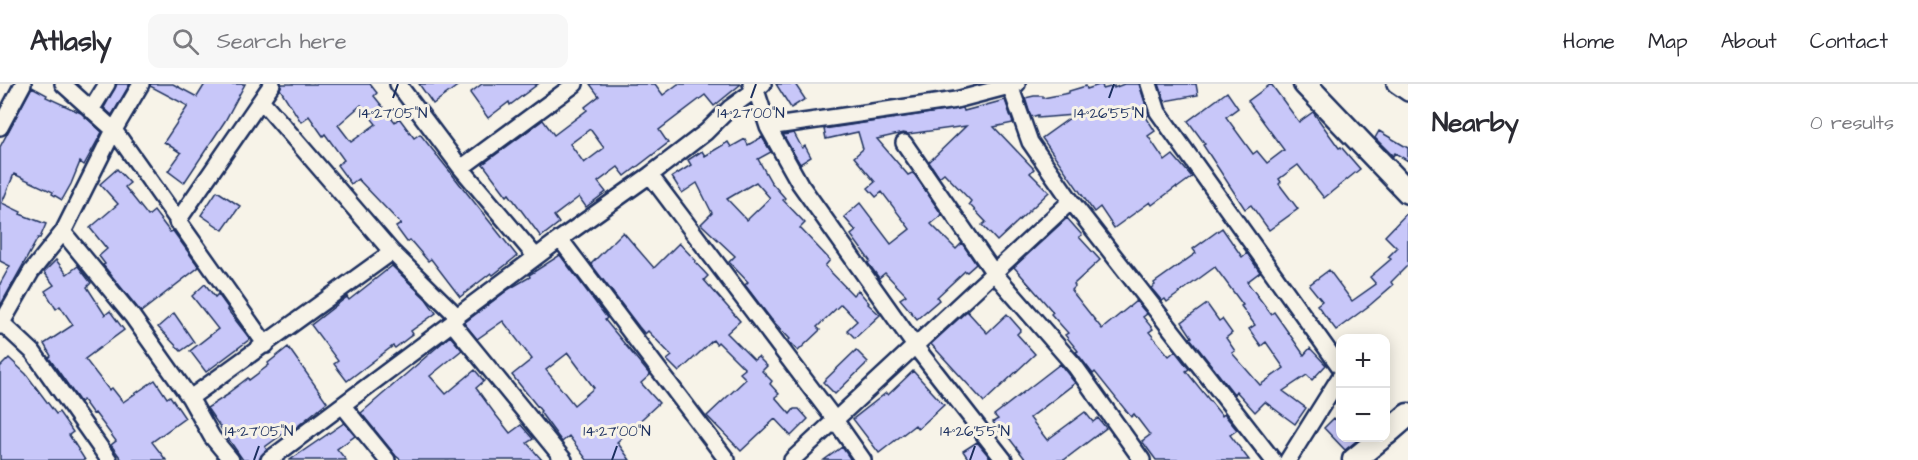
<!DOCTYPE html>
<meta charset="utf-8">
<style>
:root{--surface:#fff;--page:#f7f7f7;--text:#2b2b33;--muted:#7c7c81;--line:#e1e1e2}
body{margin:0;font-family:"Architects Daughter",sans-serif;background:var(--page);color:var(--text)}
.controls{position:absolute;right:18px;bottom:18px;display:grid;overflow:hidden;border-radius:12px;box-shadow:0 3px 15px #0003}
.controls button{width:54px;height:54px;display:grid;place-items:center;padding:0;border:0;border-bottom:2px solid var(--line);background:var(--surface);color:var(--text);font:30px sans-serif}
.list{margin:0;padding:0;list-style:none}
h2{display:flex;justify-content:space-between;align-items:center;height:78px;margin:0;padding:0 24px;font-size:26px}
h2 small{font-size:20px;font-weight:400;color:var(--muted)}
.icon{flex:none;width:33px;height:33px;fill:none;stroke:currentColor;stroke-width:2;stroke-linecap:round;stroke-linejoin:round}
.map{position:relative;flex:none;width:1408px;height:376px;overflow:hidden}
header{display:flex;align-items:center;gap:36px;box-sizing:border-box;height:84px;padding:0 30px;background:var(--surface);border-bottom:2px solid var(--line)}
header strong{font-size:28px}
nav{display:flex;gap:33px;margin-inline-start:auto;font-size:21px}
.search{width:420px;height:54px;background:var(--page);display:flex;align-items:center;gap:15px;box-sizing:border-box;padding:0 21px;border-radius:12px;color:var(--muted);font-size:22px}
main{display:flex}
aside{flex:1;background:var(--surface)}
.map>svg:first-child{display:block}
.building{fill:#c8c7f9;stroke:#1b2f5e;stroke-width:1.5;fill-rule:evenodd}
.lines{fill:none;stroke-linecap:round;stroke-linejoin:round}
.street-casing{stroke:#1b2f5e;stroke-width:20}
.secondary-casing{stroke:#1b2f5e;stroke-width:27}
.street{stroke:#f7f3e8;stroke-width:15}
.secondary{stroke:#f7f3e8;stroke-width:22}
.ticks{fill:none;stroke:#1b2f5e;stroke-width:2}
.ticks-label{font-size:15px;text-anchor:middle;fill:#1b2f5e;stroke:#f7f3e8;stroke-width:6;stroke-linejoin:round;paint-order:stroke}
</style>
<header>
<strong>Atlasly</strong>
<div class="search"><svg class="icon" aria-label="search" viewBox="0 0 24 24"><circle cx="10" cy="10" r="6"/><path d="M15 15l6 6"/></svg>Search here</div>
<nav><a>Home</a><a>Map</a><a>About</a><a>Contact</a></nav>
</header>
<main>
<div class="map">
<svg width="1408" height="376" viewBox="0 0 1408 376">
<rect width="100%" height="100%" fill="#f7f3e8"/>
<filter id="ink" filterUnits="userSpaceOnUse"><feTurbulence type="fractalNoise" baseFrequency=".0167" numOctaves="2"/><feDisplacementMap in="SourceGraphic" scale="12" xChannelSelector="R" yChannelSelector="G"/><feConvolveMatrix kernelMatrix="1 2 1 2 8 2 1 2 1" color-interpolation-filters="sRGB"/></filter>
<g filter="url(#ink)">
<path class="building" d="M117,0H130L112,31L104,24Z
M151,0H173L197,13L205,0H245L225,37L184,99L168,87L181,69L164,58L188,22L150,2Z
M282,0H370L377,9L374,12L395,38L399,34L414,54L420,50L517,172L493,191L491,189L460,213L431,175L428,177L410,156L407,158L396,143L401,140L358,95L351,100L337,81L344,76L325,50L323,52L309,32L301,38L280,5ZM361,21L376,40L351,58L338,41Z
M419,0H460L433,20Z
M482,0H538L510,21L509,18L488,34L470,9Z
M590,0H655L663,11L678,0H741L714,22L705,11L659,46L668,59L625,92L618,83L598,98L606,108L586,123L579,113L554,132L559,139L541,153L509,110L507,112L483,80L543,36L554,51L587,26L585,23L599,12ZM590,45L604,64L584,79L570,60Z
M776,0H795L805,15L791,24Z
M1102,0L1103,5L1114,2V4L1124,0H1139L1149,31L1146,33L1155,47L1148,52L1165,77L1173,71L1192,93L1177,104L1176,103L1152,121L1150,118L1114,144L1100,123L1094,128L1042,54L1074,31L1038,34V31L1031,33L1025,14L1034,12H1043V14L1069,9V7L1086,2L1087,5Z
M1159,0H1196L1198,11L1165,17Z
M1271,0L1299,38L1313,28L1339,64L1341,63L1360,85L1324,114L1298,81L1279,95L1281,98L1279,100L1298,125L1269,146L1251,121L1245,125L1203,61L1205,60L1188,37L1227,8L1238,24L1226,33L1253,70L1257,67L1267,79L1284,66L1248,17Z
M32,3L47,11L46,13L81,29L102,48L84,81L80,78L71,100L62,116L52,110L53,108L14,90L2,119L21,128L20,130L46,140L40,154H38L0,222V200L10,182L0,177V63Z
M1005,16L1013,39L994,43L1034,85L1030,89L1049,108L997,157L982,141L986,138L969,120L971,117L944,89L939,93L929,78L966,42L908,50L903,49L877,55L908,91L912,89L915,91L942,131L931,140L956,165L962,159L976,180L967,188L965,187L937,213L939,216L917,235L900,215L906,211L885,189L879,194L868,179L870,177L851,151L856,147L844,133L860,119L891,160L910,145L882,108L876,113L868,104L875,98L854,73L863,65L858,48L826,55L824,45L963,24L964,27Z
M1379,47L1408,64V77L1395,69L1393,72L1375,54Z
M794,49L802,64L805,62L811,73L800,80L783,51Z
M762,53L771,68L758,75L771,98L785,114L783,116L805,139L800,144L830,176L825,182L853,211L858,206L869,219L868,220L880,231L855,254L847,246L857,237L841,220L817,243L820,246L798,267L788,257L790,255L771,235L745,201L748,198L729,178L735,172L701,140L712,129L697,99L682,109L672,93L691,81L688,76L702,67L705,72L728,58L731,63L745,55L748,61ZM756,98L770,114L747,136L727,115Z
M117,85L130,99L125,103L148,132L154,127L170,148L173,147L199,183L141,228L103,181L105,180L99,172L107,165L90,144L118,120L100,100Z
M217,107L240,122L223,146L201,131Z
M1408,128V181L1391,198L1393,201L1370,221L1336,246L1317,221L1322,217L1309,201L1329,186L1352,217L1376,200L1370,193L1391,175L1388,173L1397,164L1385,152Z
M1067,134L1082,151L1079,153L1100,176L1074,200L1075,202L1071,206L1102,245L1136,217L1147,230L1143,233L1153,245L1149,248L1169,272L1175,267L1189,285L1186,287L1222,332L1224,330L1237,346L1230,351L1249,376H1156L1142,357L1150,351L1134,330L1131,333L1095,288L1093,290L1076,268L1078,267L1065,251L1068,249L1051,230L1053,228L1014,183Z
M1222,144L1242,173L1247,169L1260,188L1247,198L1271,230L1274,228L1304,271L1310,264L1326,281L1312,296L1307,291L1283,307L1306,324L1295,340L1265,318L1255,328L1236,307L1234,310L1190,254L1192,253L1182,238L1207,220L1219,237L1222,235L1232,249L1226,254L1235,267L1232,269L1260,301L1284,284L1266,258L1261,262L1249,245L1255,241L1241,222L1243,221L1215,183L1167,218L1165,215L1162,217L1151,204L1155,201L1154,199L1196,169L1193,165Z
M623,148L654,184L679,159L696,177L695,178L708,192L704,196L740,237L727,249L754,276L758,273L767,282L762,287L772,297L770,300L779,310L775,313L790,330L794,325H799L808,335L791,352L775,335L741,367L707,332L746,295L740,289L745,285L718,258L716,260L713,256L679,288L667,276L672,272L648,247L645,250L639,243L591,180Z
M560,171L607,234L605,236L650,291L641,299L659,319L617,358L630,376H587L569,352L562,358L540,328L541,327L512,291L532,275L503,237L477,255L464,239L509,205L530,193L529,191ZM568,269L594,304L574,321L546,286Z
M56,176L67,190L78,182L91,199L87,203L105,231L110,227L124,246L85,275L109,306L112,304L123,318L155,296L167,314L170,312L185,334L152,358L166,376H122L111,361L116,357L95,329L93,330L83,316L80,318L49,274L51,272L44,260L73,241L60,222L56,225L45,207L54,201L44,188Z
M392,182L426,215L436,229L411,247L413,250L395,264L393,262L347,297L334,280L338,277L311,241L347,213L349,216Z
M205,200L215,213L218,210L228,224L227,225L250,255L206,288L190,267L218,245L192,212Z
M967,227L987,249L1007,230L1021,246L1017,250L1035,270L984,318L931,260Z
M174,229L194,258L181,267L158,243Z
M450,252L462,266L430,292L446,310L475,286L484,297L476,304L495,330L510,349L521,341L533,355L527,359L542,376H401L396,372L361,329Z
M288,263L327,318L293,346L291,344L265,363L267,366L258,376H243L207,324L229,310L228,309L248,294L249,296L269,281L268,279Z
M856,266L868,278L835,310L823,298Z
M9,274L26,290L56,330L59,328L73,348L69,351L85,376H0V283Z
M1060,280L1075,299L1030,334L1047,356L1085,328L1093,338L1098,334L1106,344L1064,376H1026L1006,350L1003,352L993,338L998,335L994,331Z
M913,287L944,321L918,345L915,341L879,369L853,335L886,309L888,311Z
M1334,334L1341,341V354H1360L1345,366L1324,344Z
M344,339L355,352L337,365L346,376H290Z
M977,358L992,376H969L963,367Z
M842,363L851,376H824Z"/>
<g class="lines">
<g class="street-casing">
<path id="street" d="M63,0L114,46L266,261
M398,0L461,84L536,173
M751,0L756,6L768,43L800,100L915,262L1004,376
M1012,0L1013,10L1030,58L1071,117L1273,376
M1149,0L1158,28L1340,283
M1395,0L1408,9
M261,16L392,168L457,232
M91,26L107,0
M0,43L23,0
M768,43L956,16L1017,0
M904,59L994,189L1075,282L1142,376
M461,84L575,0
M650,91L835,336L863,376
M177,138L272,0
M63,148L132,232L190,314L212,353L231,376
M560,155L727,376
M2,239L33,268L109,376
M452,239L564,376
M0,242L31,188L63,148L114,46L141,0
M190,314L392,168
M343,322L387,376
M269,376L452,239L457,232L560,155L650,91L706,48L730,24L763,0
M792,376L1071,117
M1288,376L1340,293"/>
</g>
<g class="secondary-casing">
<path id="secondary" d="M1305,0L1408,108
M1386,350L1408,331
M1354,376L1381,354"/>
</g>
<use href="#street" class="street"/>
<use href="#secondary" class="secondary"/>
</g>
</g>
<path class="ticks" d="M393,14L398,0M751,14L756,0M1109,14L1114,0M254,376L259,362M612,376L617,362M970,376L975,362"/>
<g class="ticks-label">
<text x="393" y="34">14°27'05"N</text>
<text x="751" y="34">14°27'00"N</text>
<text x="1109" y="34">14°26'55"N</text>
<text x="259" y="352">14°27'05"N</text>
<text x="617" y="352">14°27'00"N</text>
<text x="975" y="352">14°26'55"N</text>
</g>
</svg>
<div class="controls">
<button>+</button>
<button>−</button>
</div>
</div>
<aside>
<h2>Nearby<small>0 results</small></h2>
<ul class="list">
</ul>
</aside>
</main>
